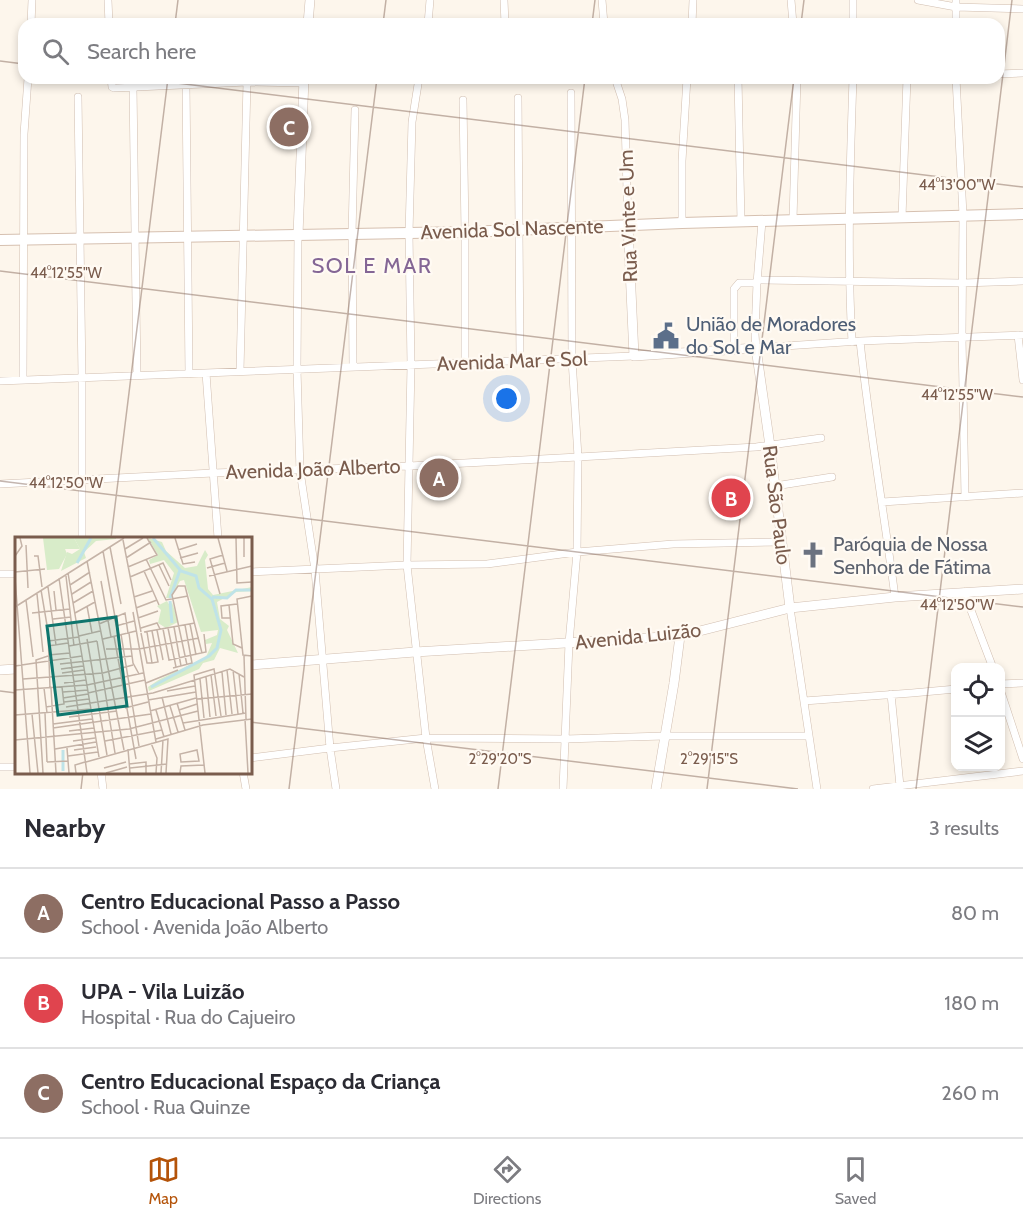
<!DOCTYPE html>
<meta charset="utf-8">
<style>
:root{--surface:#fff;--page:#f2f2f3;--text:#2b2b33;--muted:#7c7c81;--line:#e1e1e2;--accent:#b45309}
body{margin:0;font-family:Cabin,sans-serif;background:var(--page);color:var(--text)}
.controls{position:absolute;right:18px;bottom:18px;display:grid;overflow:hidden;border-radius:12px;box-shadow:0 3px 9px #0003}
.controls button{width:54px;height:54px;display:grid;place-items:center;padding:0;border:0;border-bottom:2px solid var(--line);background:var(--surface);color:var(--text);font:30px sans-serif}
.you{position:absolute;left:507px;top:399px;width:21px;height:21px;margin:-15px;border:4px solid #fff;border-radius:50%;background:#1a73e8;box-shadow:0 0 0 9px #1a73e833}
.badge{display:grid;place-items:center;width:39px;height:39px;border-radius:50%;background:var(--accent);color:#fff;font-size:20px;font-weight:700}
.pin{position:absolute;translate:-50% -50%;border:3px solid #fff;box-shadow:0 2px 6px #0006}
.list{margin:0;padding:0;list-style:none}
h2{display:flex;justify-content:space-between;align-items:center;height:78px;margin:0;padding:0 24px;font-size:26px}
h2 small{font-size:20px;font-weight:400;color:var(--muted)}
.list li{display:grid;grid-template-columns:39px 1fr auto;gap:18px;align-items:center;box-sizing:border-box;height:90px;padding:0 24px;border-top:2px solid var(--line)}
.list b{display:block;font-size:22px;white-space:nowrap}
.list p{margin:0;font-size:20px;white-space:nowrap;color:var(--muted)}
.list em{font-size:20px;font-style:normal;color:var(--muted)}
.icon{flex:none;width:33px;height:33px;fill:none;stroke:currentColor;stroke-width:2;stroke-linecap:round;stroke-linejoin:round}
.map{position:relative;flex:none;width:1023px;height:789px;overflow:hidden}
.search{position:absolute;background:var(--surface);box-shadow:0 3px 9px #0003;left:18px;right:18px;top:18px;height:66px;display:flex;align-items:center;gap:15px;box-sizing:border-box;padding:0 21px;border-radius:18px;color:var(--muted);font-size:22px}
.sheet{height:348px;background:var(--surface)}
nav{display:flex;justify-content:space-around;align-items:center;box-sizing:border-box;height:84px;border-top:2px solid var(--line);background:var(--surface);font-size:16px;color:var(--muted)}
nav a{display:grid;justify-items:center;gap:3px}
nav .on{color:var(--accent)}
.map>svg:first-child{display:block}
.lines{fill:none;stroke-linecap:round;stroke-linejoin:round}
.minor-casing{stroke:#d1beb0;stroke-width:8}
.tertiary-casing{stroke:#d1beb0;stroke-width:10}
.secondary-casing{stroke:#d6c0b0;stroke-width:12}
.minor{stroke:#fff;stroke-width:7}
.tertiary{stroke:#fff;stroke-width:9}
.secondary{stroke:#fff;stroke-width:10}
.ticks{fill:none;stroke:#7a5c4d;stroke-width:1.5;stroke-opacity:0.45}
.labels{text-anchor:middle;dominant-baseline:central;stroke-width:4.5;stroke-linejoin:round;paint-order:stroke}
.street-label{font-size:20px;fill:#7a5c4d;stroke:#fffaf3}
.service-label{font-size:20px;fill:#4e5e75;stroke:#fffaf3;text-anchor:start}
.worship-label{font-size:20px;fill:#5b616d;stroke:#fffaf3;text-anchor:start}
.quarter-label{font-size:22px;letter-spacing:1.5px;fill:#846695;stroke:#fffaf3}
.inset-river{fill:none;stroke:#bfe3e8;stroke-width:3}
.inset-road{fill:none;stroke:#c5b3a7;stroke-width:1.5}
.view{fill:#0f766e;fill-opacity:0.15;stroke:#0f766e;stroke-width:3}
.inset-edge{fill:none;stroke:#7a5c4d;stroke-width:3}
.ticks-label{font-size:15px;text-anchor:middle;fill:#7a5c4d;stroke:#fffaf3;stroke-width:4.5;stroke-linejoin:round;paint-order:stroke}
</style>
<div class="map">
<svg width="1023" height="789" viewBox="0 0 1023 789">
<rect width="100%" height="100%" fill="#fdf6ec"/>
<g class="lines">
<g class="minor-casing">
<path id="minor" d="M108,0L109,24
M504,0L505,24
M602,0L604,24
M791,0L793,24
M918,0L956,7L1023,9
M31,24L32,0
M428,24L430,0
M692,24L693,0
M853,24V0
M956,24V0
M999,74L1023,73
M111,78L112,87L114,88L247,82L304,83
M419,78L412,122L409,233L411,365L407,565L426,738L435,789
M615,78L622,99L625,120L628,225
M738,78L741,222
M956,78L963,215L962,337L965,497
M186,84L189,374
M133,87L137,376
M78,97L82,378V538
M518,98L520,361
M463,100L465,232V363
M902,217L907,78
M793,220L797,78
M762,221L757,283L755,334L756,348L860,341L1023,335
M682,223V161L687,78
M298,235L297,369L300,471L315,570L330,748L336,789
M757,280L962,283L1023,281
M1018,335L1023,380
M860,341C869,427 884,512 895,597
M852,342C847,254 850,166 853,78
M734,349V289L739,283H757
M353,367L352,234L355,110
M240,371L247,82
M206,373L218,538
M23,380L24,134L28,78
M0,381L634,356
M0,484L213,473L409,466L578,457L756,447L821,438
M775,486L832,477
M882,502L1023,493
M250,572L407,565L487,564L577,552L673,544L782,542
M0,574H16
M964,592L993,668
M790,608L817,789
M1000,684L1023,683
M1000,689L1023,759
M891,694L900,786
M804,701L912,693L956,689
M250,758L330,748L426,738L565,739L664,736H808
M0,767H16
M101,772L103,789
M243,772L246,789
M563,789L569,643L577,552L578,457L572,359L571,93
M873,789L1023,771"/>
</g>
<g class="tertiary-casing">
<path id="tertiary" d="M308,24L310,0
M628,225L634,356L756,348L770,446L790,608
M298,235L304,78
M250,665L415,652L680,636L790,608L895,597L1023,589
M0,670L16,669
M656,789L674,683L680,636"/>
</g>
<g class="secondary-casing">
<path id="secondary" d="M0,240L465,232L682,223L1023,214"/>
</g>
<use href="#minor" class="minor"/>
<use href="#tertiary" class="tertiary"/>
<use href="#secondary" class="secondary"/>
</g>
<path class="ticks" d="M175,24L178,0M383,24L386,0M592,24L595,0M801,24L804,0M0,61L24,64M136,78L1023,187M0,271L1023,397M0,481L1023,607M111,538L168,78M0,691L16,693M250,722L798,789M81,789L83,772M289,789L377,78M498,789L585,78M707,789L794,78M916,789L1012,0"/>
<defs>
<g id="civic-bare" transform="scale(2.07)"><path d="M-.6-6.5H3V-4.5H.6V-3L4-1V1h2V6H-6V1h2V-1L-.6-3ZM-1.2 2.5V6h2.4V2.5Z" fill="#5c6f8a" stroke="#fffaf3" stroke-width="2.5" paint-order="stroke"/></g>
<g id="church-bare" transform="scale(2.07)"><path d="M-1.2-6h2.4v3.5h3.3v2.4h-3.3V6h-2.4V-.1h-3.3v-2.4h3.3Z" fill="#6b7280" stroke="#fffaf3" stroke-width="2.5" paint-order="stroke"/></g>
</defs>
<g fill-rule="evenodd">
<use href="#civic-bare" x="666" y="336"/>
<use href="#church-bare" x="813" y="555"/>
</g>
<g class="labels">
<g class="street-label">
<text transform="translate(628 216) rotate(-92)">Rua Vinte e Um</text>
<text transform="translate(512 229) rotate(-2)">Avenida Sol Nascente</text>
<text transform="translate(512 361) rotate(-2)">Avenida Mar e Sol</text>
<text transform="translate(313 469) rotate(-2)">Avenida João Alberto</text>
<text transform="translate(777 505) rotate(83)">Rua São Paulo</text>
<text transform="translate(638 636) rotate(-6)">Avenida Luizão</text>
</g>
<g class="service-label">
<text x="686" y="324">União de Moradores<tspan x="686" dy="23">do Sol e Mar</tspan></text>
</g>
<g class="worship-label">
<text x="833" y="544">Paróquia de Nossa<tspan x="833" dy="23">Senhora de Fátima</tspan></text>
</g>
<g class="quarter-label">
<text x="372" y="265">SOL E MAR</text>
</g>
</g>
<g transform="translate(15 537)">
<rect width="237" height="237" fill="#fdf6ec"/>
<path d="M28,1H59L65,12H50L52,17L44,32L32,33Z" fill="#d8ecc9"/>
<path d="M59,1H101V2L81,4L69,15L71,21L46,34L52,15L57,17L65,12ZM133,1L147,5L151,14L170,31L182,29L190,13L193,18L190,23L193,52L198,58L237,50V54L221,55L202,65L205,82L214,89L212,93L223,116L205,111L199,123L188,126L184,132L134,154L133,150L145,142L191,120L197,106L191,107L190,103L202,98L203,93L186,95L169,43L165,44L156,61H151L159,36L149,23L135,27L134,23L143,18ZM152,64L155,69L157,65L163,85L151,91L143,86L146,73L142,69Z" fill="#d8ecc9"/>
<path class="inset-river" d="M62,26L76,1M197,60L212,61L221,53H237M155,61L165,33M155,64L157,86M136,150L194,119L202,111L206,93L197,62L184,51L181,39L166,34L138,1M48,213V234"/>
<path class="inset-road" d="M160,1L168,27L180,25M203,1L212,34M221,1L222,46L237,45M229,1V20M108,3L126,95M11,8L13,51M95,10L106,67M110,12L128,1M163,13L182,7M88,14L100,80M0,19L7,9L5,1M19,19H23L27,50M111,21L136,5M165,21L183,16M131,22L151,63L173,59M72,24L109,213M144,28L154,49M113,30L142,18L132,1M192,31L210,26M129,34L144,68M0,35L30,32M53,36L84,220M51,39L59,109M194,39L237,29M115,40L148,26L156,43M0,41L15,236M44,41L72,236M86,44L96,100M55,48L75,35M33,50L41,108M26,53L33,94L35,151M39,54L41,73M22,57L28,115M57,57L76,45M205,57L195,22L208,18M237,59L222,62L228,118L237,119M119,60L137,54M11,63L18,120M58,66L78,54M214,68L218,107L227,111M72,69L77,96M0,70L109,1M121,71L142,63M118,75L141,205M17,76L55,72M60,76L80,65M99,80L104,98M123,81L143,74M215,81H207L206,69L222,67M38,82L56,80M84,87L110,76L113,96M175,87L181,118M101,89L119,84M159,90L166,129M126,91L142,86L145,92M153,91L161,130M148,92L154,123L191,115L189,97M142,93L148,123M129,95L180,86M132,95L137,126M114,96L118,126L124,137M126,96L132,126H137L143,125L137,94M106,97L124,209M64,99L85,94M99,99L121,222M72,102L92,218M88,102L121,94M33,104L64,100M82,104L100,216M33,109L53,106M54,109L82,104M91,112H124L184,101M33,118L55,116M229,119L231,182M45,127L117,119M172,128L157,58L163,49H170L187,116M0,129L67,119M158,131L177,126L170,88M46,132L68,129M212,133L217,177M218,133L223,177M207,135L211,178M47,136L69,133M224,137L228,176M196,138L201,179M191,140L195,180M8,142L88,136L118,128M185,142L189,181M49,146L71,143M131,146L163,133M29,151L32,176M36,151L41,236M0,153L72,148L128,136M152,154L180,149M48,155L73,153M73,156L130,143M147,160L156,197M48,161L73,157M182,162L237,157M133,163L181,155M49,165L74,162M162,166L170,193M155,169L163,195M31,170L49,167L47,150M51,170L138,156L215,132L229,140M110,171L133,165M141,173L149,200M164,173L182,167M135,174L181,161M30,176L32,225M17,177L23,236M0,178L76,172M54,180L102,174M230,182L233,236M168,186L231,176M38,187L77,182M38,191L136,177M54,194L79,191M141,202L188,188L237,182M0,203L114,192L183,174M58,204L80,201M90,204L147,193M136,206L142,221L141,236M52,211L54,236M40,212L81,205M113,212L115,236M59,213L81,210M182,213L184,224L166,225L165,217ZM53,219L83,215M32,225L53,224M71,225L153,202L151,236M114,227L131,225V236M89,231L111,225M115,231L152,227M28,236L21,123L33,119M61,236L60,228L70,225M91,236L112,230M146,236L148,203M165,236L166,229L189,228M190,236L179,138L199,132L206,179"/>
<path class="view" d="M101,80L112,169L43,178L32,89Z"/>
<rect width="237" height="237" class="inset-edge"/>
</g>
<g class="ticks-label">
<text x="957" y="190">44°13'00"W</text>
<text x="66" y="278">44°12'55"W</text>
<text x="957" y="400">44°12'55"W</text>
<text x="66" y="488">44°12'50"W</text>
<text x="957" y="610">44°12'50"W</text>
<text x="500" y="764">2°29'20"S</text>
<text x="709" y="764">2°29'15"S</text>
</g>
</svg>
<div class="controls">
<button><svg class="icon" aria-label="locate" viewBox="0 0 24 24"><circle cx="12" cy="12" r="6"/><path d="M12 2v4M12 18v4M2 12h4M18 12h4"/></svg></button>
<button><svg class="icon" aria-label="layers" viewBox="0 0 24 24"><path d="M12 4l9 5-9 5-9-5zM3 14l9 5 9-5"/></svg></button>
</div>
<div class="you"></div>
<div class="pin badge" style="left:439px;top:478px;background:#8d6e63">A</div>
<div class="pin badge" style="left:731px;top:498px;background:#e0444e">B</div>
<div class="pin badge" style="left:289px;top:127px;background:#8d6e63">C</div>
<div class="search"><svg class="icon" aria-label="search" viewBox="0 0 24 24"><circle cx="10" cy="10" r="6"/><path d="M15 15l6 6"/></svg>Search here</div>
</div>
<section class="sheet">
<h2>Nearby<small>3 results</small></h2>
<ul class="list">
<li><span class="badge" style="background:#8d6e63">A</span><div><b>Centro Educacional Passo a Passo</b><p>School · Avenida João Alberto</p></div><em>80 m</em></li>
<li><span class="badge" style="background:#e0444e">B</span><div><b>UPA - Vila Luizão</b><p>Hospital · Rua do Cajueiro</p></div><em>180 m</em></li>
<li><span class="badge" style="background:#8d6e63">C</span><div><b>Centro Educacional Espaço da Criança</b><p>School · Rua Quinze</p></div><em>260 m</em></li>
</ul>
</section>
<nav>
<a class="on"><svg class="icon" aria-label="map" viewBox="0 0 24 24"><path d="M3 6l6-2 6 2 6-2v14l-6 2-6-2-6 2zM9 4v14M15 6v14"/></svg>Map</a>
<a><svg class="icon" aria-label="directions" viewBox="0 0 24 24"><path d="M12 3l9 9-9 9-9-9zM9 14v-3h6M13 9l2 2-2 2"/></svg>Directions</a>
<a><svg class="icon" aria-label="saved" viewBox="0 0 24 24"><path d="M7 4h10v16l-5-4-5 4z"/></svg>Saved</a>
</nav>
